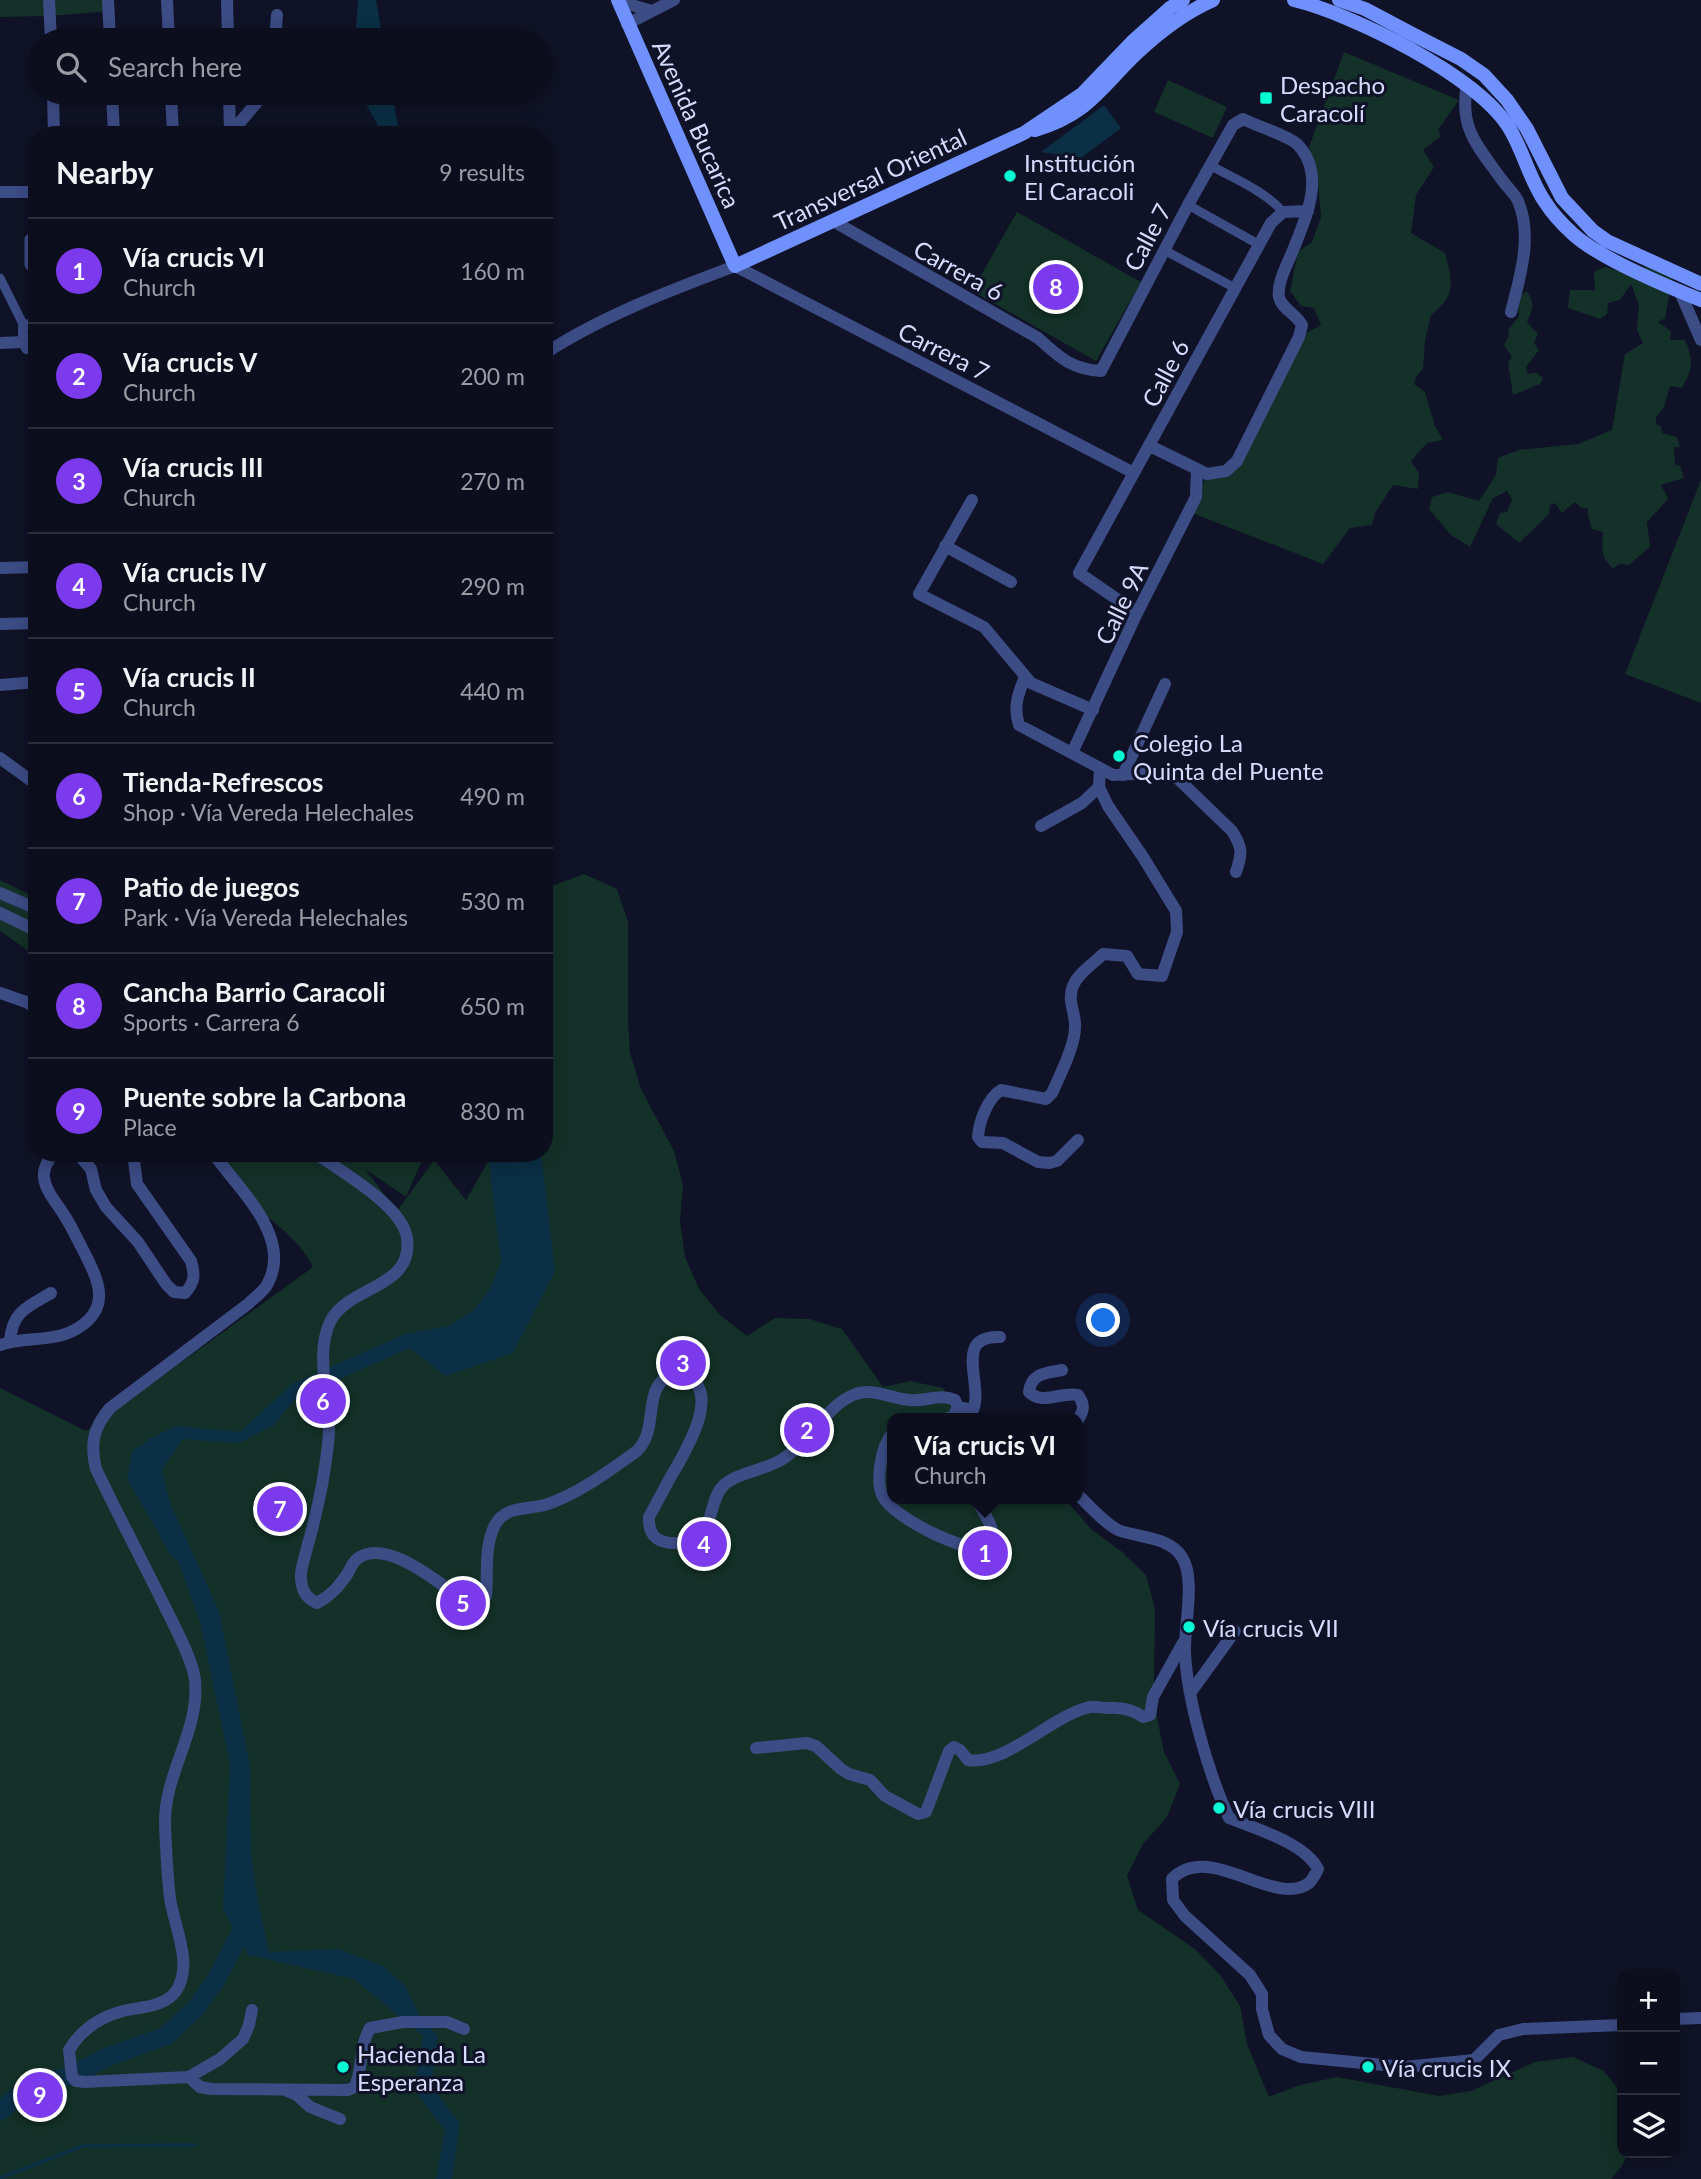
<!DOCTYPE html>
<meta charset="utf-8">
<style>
:root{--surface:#0c0e1d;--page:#151726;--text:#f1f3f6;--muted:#9a9ca4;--line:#2c2e3b;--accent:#7c3aed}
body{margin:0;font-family:Lato,sans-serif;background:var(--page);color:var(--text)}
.controls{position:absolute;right:21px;bottom:21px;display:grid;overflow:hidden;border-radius:14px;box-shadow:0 4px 18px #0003}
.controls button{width:63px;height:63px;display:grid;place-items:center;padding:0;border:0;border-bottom:2px solid var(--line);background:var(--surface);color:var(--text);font:35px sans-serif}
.you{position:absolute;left:1104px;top:1321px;width:24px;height:24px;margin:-18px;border:5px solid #fff;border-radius:50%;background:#1a73e8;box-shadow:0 0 0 10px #1a73e833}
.badge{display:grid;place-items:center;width:46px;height:46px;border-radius:50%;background:var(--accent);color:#fff;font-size:23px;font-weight:700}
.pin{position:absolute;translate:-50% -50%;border:4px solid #fff;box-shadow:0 2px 7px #0006}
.popup{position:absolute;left:887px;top:1413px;width:196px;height:91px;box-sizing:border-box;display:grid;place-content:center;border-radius:14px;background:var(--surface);filter:drop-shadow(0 2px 5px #0005);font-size:23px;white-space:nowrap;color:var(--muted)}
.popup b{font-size:26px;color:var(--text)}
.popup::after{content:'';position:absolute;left:50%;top:100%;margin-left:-14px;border:14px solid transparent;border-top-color:var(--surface)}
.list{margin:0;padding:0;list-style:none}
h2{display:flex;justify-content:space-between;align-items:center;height:91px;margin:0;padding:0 28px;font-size:30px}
h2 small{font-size:23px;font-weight:400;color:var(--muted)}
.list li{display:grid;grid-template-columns:46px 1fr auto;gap:21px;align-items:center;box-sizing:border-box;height:105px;padding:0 28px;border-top:2px solid var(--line)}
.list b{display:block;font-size:26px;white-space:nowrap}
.list p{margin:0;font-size:23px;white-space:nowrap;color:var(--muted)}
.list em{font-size:23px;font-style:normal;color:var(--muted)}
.icon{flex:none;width:38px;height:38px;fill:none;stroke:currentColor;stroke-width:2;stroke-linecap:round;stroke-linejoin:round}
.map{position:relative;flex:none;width:1701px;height:2179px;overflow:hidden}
.search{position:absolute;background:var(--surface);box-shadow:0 4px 18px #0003;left:28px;top:28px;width:525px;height:77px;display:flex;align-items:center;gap:18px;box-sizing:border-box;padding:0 24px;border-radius:38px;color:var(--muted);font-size:26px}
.panel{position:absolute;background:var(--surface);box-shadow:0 4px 18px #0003;left:28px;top:126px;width:525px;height:1036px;border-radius:28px}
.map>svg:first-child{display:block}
.green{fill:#133128}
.water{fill:#0b2f45}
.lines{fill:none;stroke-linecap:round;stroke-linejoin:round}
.stream{stroke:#0b2f45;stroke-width:3.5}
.river{stroke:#0b2f45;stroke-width:19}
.pedestrian{stroke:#3c4c85;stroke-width:9}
.minor{stroke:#3c4c85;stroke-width:12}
.secondary{stroke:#6f90fd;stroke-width:14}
.poi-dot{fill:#06fbd4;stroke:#101227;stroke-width:2.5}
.labels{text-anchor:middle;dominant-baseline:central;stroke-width:6;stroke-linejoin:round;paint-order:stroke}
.poi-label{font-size:24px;fill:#d7dcfe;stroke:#101227;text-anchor:start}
.street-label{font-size:24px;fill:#d7dcfe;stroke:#101227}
</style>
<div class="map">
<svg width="1701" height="2179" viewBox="0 0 1701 2179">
<rect width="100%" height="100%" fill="#101227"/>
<path class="green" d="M0,0H108L109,11L50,16L0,17Z
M1344,52L1459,100L1438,130L1441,136L1423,150L1434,167L1416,195L1411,233L1445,253C1453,282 1456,296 1431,315L1425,341L1423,369L1417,375L1414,384L1425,392L1435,426L1443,440L1427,443L1411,461L1419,473L1418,489L1393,485L1375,513L1372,525L1350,528L1323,564L1192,513L1207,474L1226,471L1299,337L1321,325L1314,308L1301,306L1290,291L1298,252L1312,242L1321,217L1318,183L1309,147Z
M1168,80L1227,107L1213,138L1154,112Z
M1017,212L1141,282L1096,361L972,291Z
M1653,264L1673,278L1665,318L1658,322L1671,331L1670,340H1685C1694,361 1693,368 1682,388L1670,386L1664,407L1656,417V424L1661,426L1662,433L1677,437L1680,447H1674L1675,464L1680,466L1684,478L1661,485L1668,499L1647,522L1650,547L1629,565L1620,564L1613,568C1600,557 1602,549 1603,532L1592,529L1588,516V509L1580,507L1575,502L1562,513L1555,503L1550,505L1549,514L1519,543L1496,524L1500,513L1507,512L1512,499L1507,491L1493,498L1470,547L1451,535L1429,509L1432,497L1448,492L1479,501L1496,475L1498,458L1519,450L1578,444L1612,430L1625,354L1643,343L1637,330L1639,305L1631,284L1620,300L1608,303L1607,314L1600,319L1568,308L1570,290H1595L1594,272L1605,267L1629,274Z
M1527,291C1535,303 1533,309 1527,322L1538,334L1534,343L1539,350L1526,367L1528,374L1536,373L1543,378L1540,384L1513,395L1508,362L1512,357L1504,345L1509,336L1508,330L1519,316L1518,297Z
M1701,480V703L1625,674Z
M584,874L617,889L628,922V1018L630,1053L641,1089L674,1151L683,1185L680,1221L685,1257L699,1289L720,1315L747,1336L775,1318L809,1319L842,1329L883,1387L910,1381L943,1388L953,1404L971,1414L974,1418H892V1499H1065L1092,1530L1121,1551L1146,1575L1155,1609L1154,1680L1157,1717L1164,1752L1180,1784L1167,1817L1143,1844L1127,1876L1138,1910L1195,1949L1221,1976L1240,2006L1247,2044L1269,2097L1300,2085L1337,2077L1439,2096L1471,2091L1535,2062L1573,2057L1604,2071L1622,2094V2153H1628L1622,2166L1611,2179H0V1388L86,1431L313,1267C299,1237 265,1217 241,1195C228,1183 217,1167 206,1153H425L406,1197L365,1169L397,1211L434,1160L466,1200L493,1153H544V889Z
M0,880L37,898V957L0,931Z"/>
<path class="water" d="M358,0H376L383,40H355Z
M360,93H392L398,127L402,135H383Z
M1104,105L1121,128L1081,158L1041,152Z
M488,1153H541L555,1271L513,1353L445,1376L410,1348L296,1398L274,1425L239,1443L182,1439L162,1470L170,1503L219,1611L250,1766L251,1854L258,1901L269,1952L339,1949L383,1966L405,1986L422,2020L438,2036L431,2086L460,2123L452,2179H436L445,2131L414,2090L423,2036L354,1979L248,1955L223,1909L230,1764L200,1622L145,1469L148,1439L177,1426L240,1432L292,1384L405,1334L449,1326L473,1311L489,1290L501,1263Z"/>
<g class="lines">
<path class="stream" d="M0,2178L83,2146L195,2145"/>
<path class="river" d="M169,1440L141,1456L137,1477L179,1550
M0,2111L23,2091L75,2074L107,2057L166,2036L196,2008L216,1980L242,1930"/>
<path class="pedestrian" d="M1210,165C1234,179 1265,191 1283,212
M35,192V234L37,237
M1188,205L1258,244
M35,234L29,239V265L37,272
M1164,250L1235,288
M0,278L24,326"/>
<path class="minor" d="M49,0L51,40
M108,0L110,40
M167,0L169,40
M227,0L228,40
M618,1L652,11
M627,24L674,0
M275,40L277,15
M1467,84C1459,129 1477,145 1502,180C1507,187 1515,194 1518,201C1533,236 1520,277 1511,312
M53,93L54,135
M112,93L114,135
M171,93L173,135
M229,93L230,132
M229,135L265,93
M0,192H37
M833,221L1038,338C1059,357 1071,369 1101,371L1188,205L1233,125L1243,119C1254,125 1289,136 1297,144C1328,175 1304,222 1291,255C1286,267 1277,283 1279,297C1281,308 1296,314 1302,325L1299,337L1237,461L1226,471L1207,474L1150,446
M1680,292L1701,340
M24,342V326L37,324
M0,343L24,342L27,348L37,347
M544,354C602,316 671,290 735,266L1134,473
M972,500L919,594L984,627L1031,683L1093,710
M945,546L1011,582
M0,568L37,567
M1137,613L1079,573L1271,223L1283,212L1308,211
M0,624L37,623
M1025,677C1018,694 1013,707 1019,725L1113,775L1171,772L1232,831C1243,848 1242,854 1236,872
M0,685L37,682
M1072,753L1137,613L1196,497L1197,469
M0,758L37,785
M1123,775L1165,684
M1041,826L1082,803L1099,787
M0,893L37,909
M0,913L37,931
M0,993L26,1002L37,1008
M1078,1140L1057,1161L1049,1163L1038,1162L1003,1143L982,1142L978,1137C979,1121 988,1098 1001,1090L1046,1099L1052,1093C1060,1075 1076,1044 1075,1025C1075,1011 1067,1000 1073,986C1078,973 1093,964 1103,954L1127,956L1138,974L1162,976L1177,932L1176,911L1143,857L1108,806L1099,787L1100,768
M77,1153L91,1169L96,1190L106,1207L138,1242L166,1284L174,1292L185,1293C195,1282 195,1275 191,1261L137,1184L133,1153
M213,1153C238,1189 294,1237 267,1285C263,1292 254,1298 248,1304L110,1408C93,1428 90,1444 96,1469C119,1517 144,1564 167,1611C176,1629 193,1661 195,1680C200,1731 164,1773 165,1824C166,1848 167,1874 170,1898C174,1927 194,1964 176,1991C165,2007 140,2007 123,2011C100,2017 81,2030 69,2050L72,2077L76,2081L85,2082L189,2077L220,2059L243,2039L249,2025L252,2010
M315,1153C340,1171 403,1206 407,1238C414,1289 348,1285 330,1322C315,1354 329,1394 329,1427C329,1446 325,1467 322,1485C318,1506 313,1527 307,1548C305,1557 300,1569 301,1579C302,1591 306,1598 317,1603C332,1595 339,1586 348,1573C350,1569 353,1562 357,1559C386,1536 441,1585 466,1602L479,1603L486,1596C488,1573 484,1546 495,1525C505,1505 530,1510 548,1504C580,1493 610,1470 637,1451C661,1427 639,1387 675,1372C730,1382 685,1452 670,1478C663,1491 656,1504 649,1517C648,1538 660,1544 679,1543C684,1543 690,1544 695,1541C713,1532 709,1500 723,1486C736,1473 765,1470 781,1460C810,1444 833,1392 867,1392C882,1392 895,1399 909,1400C926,1402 939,1393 955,1400L958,1407L952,1418H948
M10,1341C12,1311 28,1307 51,1293
M0,1345C25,1336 55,1343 78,1328C114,1306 96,1276 82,1248C76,1237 71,1225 64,1215C57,1203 45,1191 44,1177C43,1168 48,1160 54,1153
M1062,1370C1046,1373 1031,1373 1029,1392C1043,1406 1061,1391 1078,1395C1085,1405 1084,1410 1078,1420
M958,1407L973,1410C984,1385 952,1335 1000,1337
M892,1434C881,1447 875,1482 883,1497C895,1519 966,1553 989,1549C1000,1534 986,1518 979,1503V1499
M1078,1495C1090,1506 1104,1523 1118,1530C1138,1538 1169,1536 1182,1557C1196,1579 1184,1626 1185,1652C1187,1700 1209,1775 1229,1818C1256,1829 1305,1843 1318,1869C1316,1873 1312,1880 1309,1883C1275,1909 1209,1840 1172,1879L1173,1900L1185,1916L1250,1975L1262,1994V2009L1269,2035L1282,2049L1301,2057L1404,2067L1474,2060L1499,2035L1523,2029L1622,2025
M1191,1692L1235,1631
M756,1748L807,1743L816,1746L841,1769L849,1774L870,1780L885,1796L918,1814L926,1812L949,1751L954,1747L960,1750L968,1760C1004,1766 1050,1718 1086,1708C1093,1705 1100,1708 1107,1708C1121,1707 1132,1709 1143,1717L1150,1715L1153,1697L1183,1643
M1675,2019L1701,2018
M189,2077L200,2087L211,2089L348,2090L355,2087C363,2067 359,2047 370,2028L403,2022H447L464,2029
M287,2091L297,2095L310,2107L340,2119"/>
<path class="secondary" d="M618,0L735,266L1024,133L1082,94L1132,42L1170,8L1183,0
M1294,0C1352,14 1475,75 1508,126C1523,149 1529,179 1545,202C1552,213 1563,225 1573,234C1600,259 1666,286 1701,300
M1339,0L1365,9L1416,36L1461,59L1484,75L1507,100L1527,129L1562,198L1593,231L1607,241L1701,284
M1035,130C1089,114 1100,88 1137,53C1159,32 1186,12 1213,0"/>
</g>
<g class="poi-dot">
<rect x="1259" y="91" width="14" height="14" rx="3.5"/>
<circle cx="1010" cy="176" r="7"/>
<circle cx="1119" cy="756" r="7"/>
<circle cx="1189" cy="1627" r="7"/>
<circle cx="1219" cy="1808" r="7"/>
<circle cx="343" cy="2067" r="7"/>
<circle cx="1368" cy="2067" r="7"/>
</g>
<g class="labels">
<g class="poi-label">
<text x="1280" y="84">Despacho<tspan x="1280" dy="28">Caracolí</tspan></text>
<text x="1024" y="162">Institución<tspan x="1024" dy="28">El Caracoli</tspan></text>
<text x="1133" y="742">Colegio La<tspan x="1133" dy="28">Quinta del Puente</tspan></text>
<text x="1203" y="1627">Vía crucis VII</text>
<text x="1233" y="1808">Vía crucis VIII</text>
<text x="357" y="2053">Hacienda La<tspan x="357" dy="28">Esperanza</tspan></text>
<text x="1382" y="2067">Vía crucis IX</text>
</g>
<g class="street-label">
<text transform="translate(697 124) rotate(66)">Avenida Bucarica</text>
<text transform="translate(870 179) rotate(-25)">Transversal Oriental</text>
<text transform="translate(1147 237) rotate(-62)">Calle 7</text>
<text transform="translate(959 270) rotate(29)">Carrera 6</text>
<text transform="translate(944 351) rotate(27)">Carrera 7</text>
<text transform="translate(1165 373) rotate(-62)">Calle 6</text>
<text transform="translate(1121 603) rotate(-64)">Calle 9A</text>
</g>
</g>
</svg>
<div class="controls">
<button>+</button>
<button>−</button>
<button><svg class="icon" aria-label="layers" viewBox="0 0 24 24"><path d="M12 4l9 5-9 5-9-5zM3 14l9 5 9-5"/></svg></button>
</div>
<div class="you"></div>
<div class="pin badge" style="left:985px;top:1553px">1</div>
<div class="popup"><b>Vía crucis VI</b>Church</div>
<div class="pin badge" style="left:807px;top:1430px">2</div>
<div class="pin badge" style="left:683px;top:1363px">3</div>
<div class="pin badge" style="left:704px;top:1544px">4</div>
<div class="pin badge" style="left:463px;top:1603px">5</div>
<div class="pin badge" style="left:323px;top:1401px">6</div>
<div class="pin badge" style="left:280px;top:1509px">7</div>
<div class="pin badge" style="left:1056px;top:287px">8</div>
<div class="pin badge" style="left:40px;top:2095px">9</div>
<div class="search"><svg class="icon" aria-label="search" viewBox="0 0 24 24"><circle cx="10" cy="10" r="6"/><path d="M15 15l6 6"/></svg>Search here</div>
<section class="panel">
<h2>Nearby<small>9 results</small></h2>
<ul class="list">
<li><span class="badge">1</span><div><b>Vía crucis VI</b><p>Church</p></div><em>160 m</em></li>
<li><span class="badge">2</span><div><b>Vía crucis V</b><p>Church</p></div><em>200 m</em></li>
<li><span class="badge">3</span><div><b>Vía crucis III</b><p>Church</p></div><em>270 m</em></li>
<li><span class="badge">4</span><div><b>Vía crucis IV</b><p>Church</p></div><em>290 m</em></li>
<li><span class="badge">5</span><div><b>Vía crucis II</b><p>Church</p></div><em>440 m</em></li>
<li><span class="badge">6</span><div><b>Tienda-Refrescos</b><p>Shop · Vía Vereda Helechales</p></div><em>490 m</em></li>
<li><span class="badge">7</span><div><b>Patio de juegos</b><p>Park · Vía Vereda Helechales</p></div><em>530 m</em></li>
<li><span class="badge">8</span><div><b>Cancha Barrio Caracoli</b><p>Sports · Carrera 6</p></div><em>650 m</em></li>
<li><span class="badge">9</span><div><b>Puente sobre la Carbona</b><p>Place</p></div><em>830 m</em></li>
</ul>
</section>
</div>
